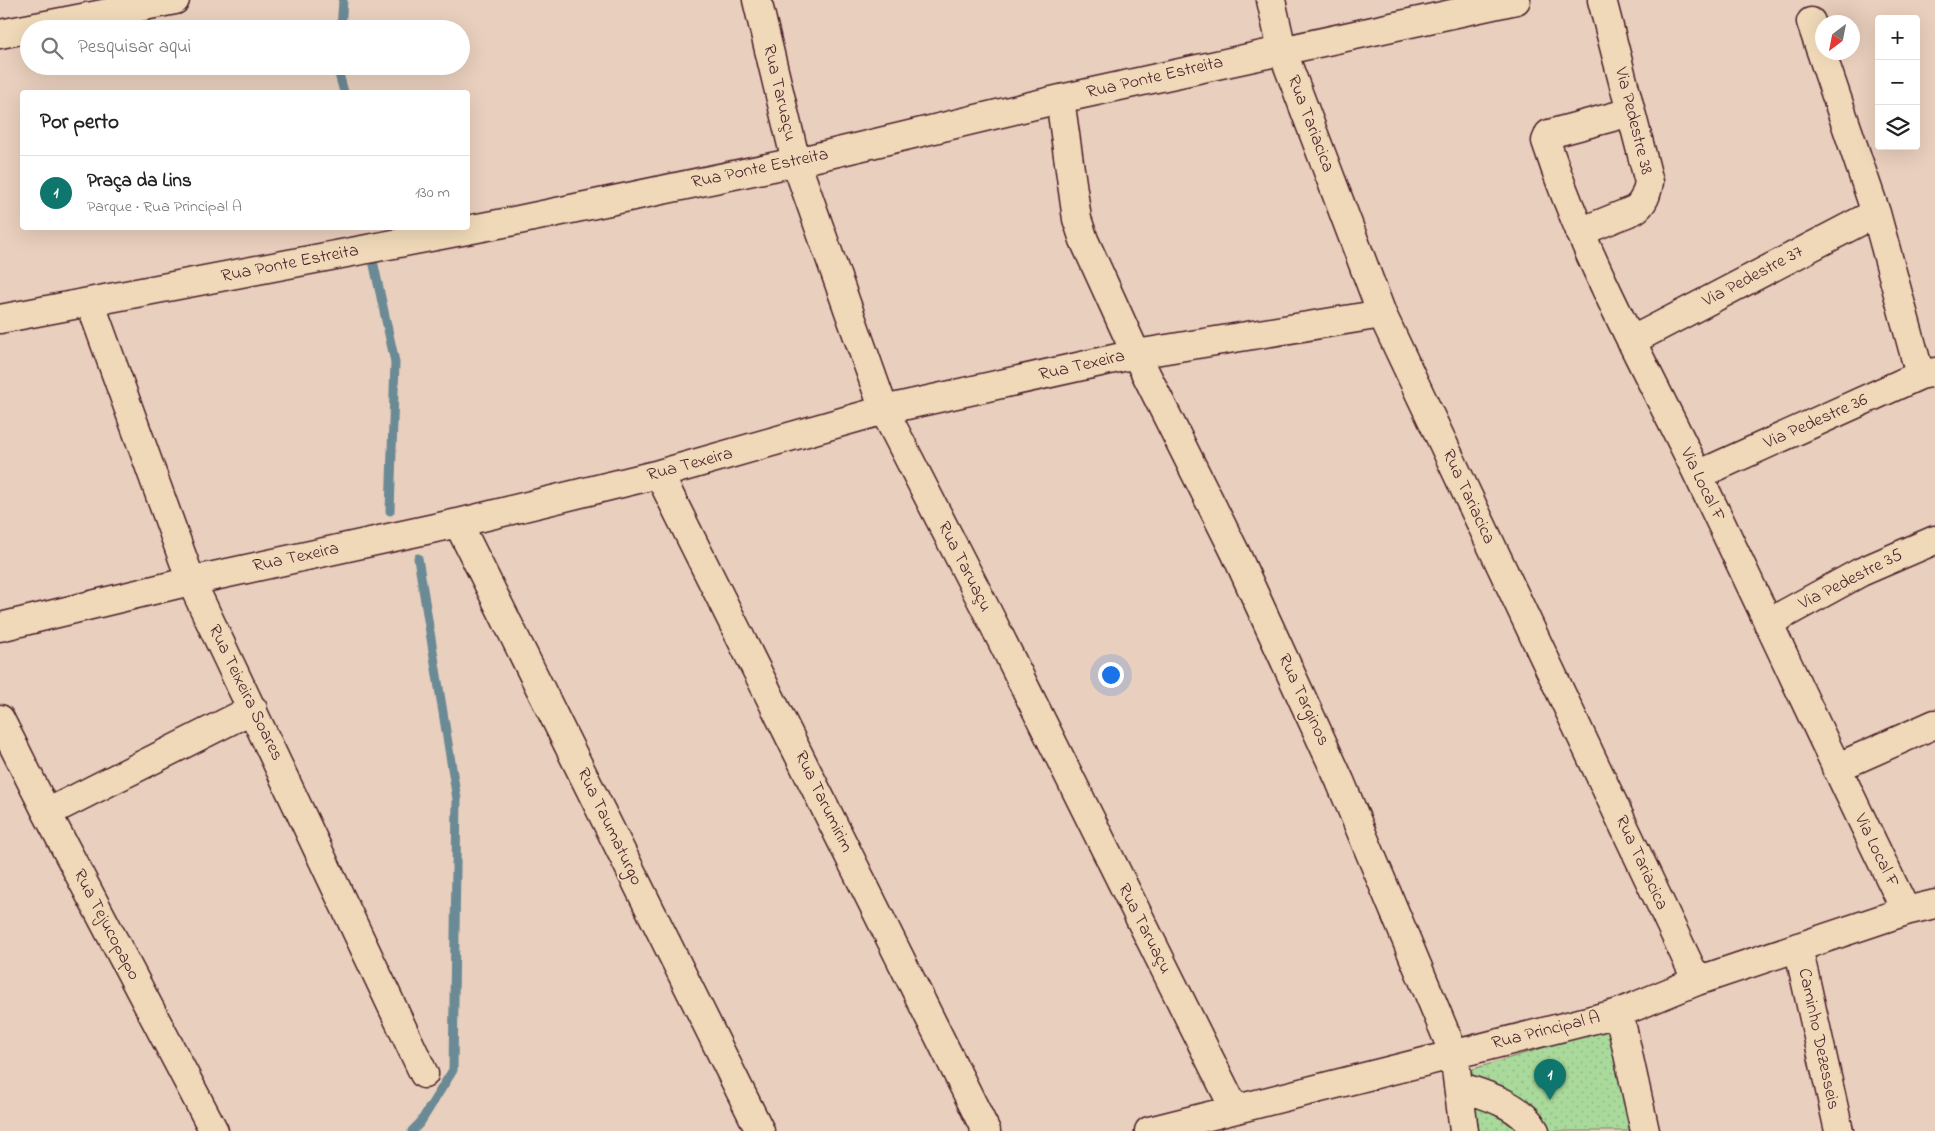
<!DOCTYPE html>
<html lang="pt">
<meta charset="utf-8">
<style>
:root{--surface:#fff;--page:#f2f2f2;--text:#222;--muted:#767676;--line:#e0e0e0;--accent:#0f766e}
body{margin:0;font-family:"Indie Flower",sans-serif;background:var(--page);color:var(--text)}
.controls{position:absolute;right:15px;top:15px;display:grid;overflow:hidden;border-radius:5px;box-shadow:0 5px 20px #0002}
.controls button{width:45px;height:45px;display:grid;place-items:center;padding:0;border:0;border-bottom:1px solid var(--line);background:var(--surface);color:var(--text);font:25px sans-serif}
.compass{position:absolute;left:1815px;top:15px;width:45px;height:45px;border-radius:50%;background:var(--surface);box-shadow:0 5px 20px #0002;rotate:212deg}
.you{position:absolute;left:1110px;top:674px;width:18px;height:18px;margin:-12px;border:4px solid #fff;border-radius:50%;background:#1a73e8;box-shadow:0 0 0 8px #1a73e833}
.badge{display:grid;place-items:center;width:32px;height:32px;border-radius:50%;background:var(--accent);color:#fff;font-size:16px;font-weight:700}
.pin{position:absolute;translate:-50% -41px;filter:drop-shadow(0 1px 2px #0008)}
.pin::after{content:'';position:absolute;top:26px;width:18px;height:15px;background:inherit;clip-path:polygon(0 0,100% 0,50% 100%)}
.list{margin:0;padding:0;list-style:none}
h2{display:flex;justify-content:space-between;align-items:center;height:65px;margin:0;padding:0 20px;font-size:21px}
h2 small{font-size:16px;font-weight:400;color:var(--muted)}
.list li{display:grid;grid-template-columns:32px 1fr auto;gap:15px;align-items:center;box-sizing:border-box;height:75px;padding:0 20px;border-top:1px solid var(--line)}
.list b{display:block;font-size:19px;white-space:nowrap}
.list p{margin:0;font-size:16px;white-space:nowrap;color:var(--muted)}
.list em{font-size:16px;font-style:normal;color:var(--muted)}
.icon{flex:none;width:28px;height:28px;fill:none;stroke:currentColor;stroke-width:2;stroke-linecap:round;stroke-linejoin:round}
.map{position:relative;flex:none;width:1935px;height:1131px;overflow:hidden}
.search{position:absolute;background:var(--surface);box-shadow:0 5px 20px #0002;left:20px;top:20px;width:450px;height:55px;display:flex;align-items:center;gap:12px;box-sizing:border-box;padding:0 18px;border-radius:28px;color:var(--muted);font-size:19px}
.panel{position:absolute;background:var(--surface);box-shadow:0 5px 20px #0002;left:20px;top:90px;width:450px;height:140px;border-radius:5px}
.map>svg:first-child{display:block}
.park{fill:url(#park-dots);stroke:#7a7c63}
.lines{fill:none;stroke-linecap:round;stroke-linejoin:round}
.stream{stroke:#6b8a95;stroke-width:9}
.minor-casing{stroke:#4a1f2b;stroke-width:31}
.minor{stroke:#efd9b8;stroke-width:28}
.labels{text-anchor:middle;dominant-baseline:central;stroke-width:4;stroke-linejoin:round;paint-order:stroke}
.street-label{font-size:18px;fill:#4a1f2b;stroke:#efd9b8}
</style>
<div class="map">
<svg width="1935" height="1131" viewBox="0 0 1935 1131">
<defs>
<pattern id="park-dots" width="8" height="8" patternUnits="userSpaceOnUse" patternTransform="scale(1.25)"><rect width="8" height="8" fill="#a9da9b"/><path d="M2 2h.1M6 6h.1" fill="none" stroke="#93bb86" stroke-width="1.8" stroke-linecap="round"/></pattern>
</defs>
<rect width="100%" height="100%" fill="#e9cfbd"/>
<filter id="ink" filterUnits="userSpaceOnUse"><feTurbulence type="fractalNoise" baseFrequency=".02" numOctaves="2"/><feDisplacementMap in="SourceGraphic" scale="10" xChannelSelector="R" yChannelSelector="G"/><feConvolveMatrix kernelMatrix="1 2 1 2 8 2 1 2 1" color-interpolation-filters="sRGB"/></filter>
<g filter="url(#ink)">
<path class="park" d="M1612,1027L1631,1131H1479L1470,1070Z"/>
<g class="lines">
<path class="stream" d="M341,29L343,0
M340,66L339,74L344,92
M372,256L395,362L390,511
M412,1131L420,1123L453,1070L457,799L418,558"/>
<g class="minor-casing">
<path id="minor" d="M757,0L796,162L884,410L994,625L1234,1108
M1271,0L1282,50L1382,314L1697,981
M1811,22L1876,213L1920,375
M0,34L175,0
M1060,99L1077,219L1084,240L1136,354L1235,552L1340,781L1454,1054L1464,1131
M1631,112L1549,134L1546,141C1584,258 1645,365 1698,475C1768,620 1835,767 1906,911
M1580,232L1634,210C1644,204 1647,193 1649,182L1602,0
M90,302L191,581L424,1074
M0,319L509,222L796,162L1060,99L1516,0
M1631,341L1876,213
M659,474L986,1131
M1698,475L1920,375L1935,372
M458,523L760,1131
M1768,623L1861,572L1935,540
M0,627L191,581L458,523L659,474L884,410L1136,354L1382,314
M0,719L47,813L214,1131
M1836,768L1935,724
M47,813L253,709
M1798,947L1839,1131
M1619,1013L1645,1131
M1458,1086C1485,1095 1521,1104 1535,1131
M1149,1131L1619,1013L1697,981L1906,911L1935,904"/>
</g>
<use href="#minor" class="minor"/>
</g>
</g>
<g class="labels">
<g class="street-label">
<text transform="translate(1155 78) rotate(-13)">Rua Ponte Estreita</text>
<text transform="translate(779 93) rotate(77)">Rua Taruaçu</text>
<text transform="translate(1633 121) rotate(76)">Via Pedestre 38</text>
<text transform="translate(1310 124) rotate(69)">Rua Tariacica</text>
<text transform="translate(760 169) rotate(-12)">Rua Ponte Estreita</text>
<text transform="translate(290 264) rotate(-11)">Rua Ponte Estreita</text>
<text transform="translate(1753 277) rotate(-28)">Via Pedestre 37</text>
<text transform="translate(1082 366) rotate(-13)">Rua Texeira</text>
<text transform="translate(1816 422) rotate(-24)">Via Pedestre 36</text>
<text transform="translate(690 465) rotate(-15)">Rua Texeira</text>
<text transform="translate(1702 485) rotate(64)">Via Local F</text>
<text transform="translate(1468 497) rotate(65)">Rua Tariacica</text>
<text transform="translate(296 558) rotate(-12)">Rua Texeira</text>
<text transform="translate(964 567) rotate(63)">Rua Taruaçu</text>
<text transform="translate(1851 580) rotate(-27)">Via Pedestre 35</text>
<text transform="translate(245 693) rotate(64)">Rua Teixeira Soares</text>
<text transform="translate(1303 700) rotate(65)">Rua Targinos</text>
<text transform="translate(823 802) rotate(64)">Rua Tarumirim</text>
<text transform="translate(609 827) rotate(64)">Rua Taumaturgo</text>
<text transform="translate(1876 851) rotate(64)">Via Local F</text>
<text transform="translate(1641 863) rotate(65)">Rua Tariacica</text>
<text transform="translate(106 925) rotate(62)">Rua Tejucopapo</text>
<text transform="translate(1144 929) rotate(63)">Rua Taruaçu</text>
<text transform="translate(1546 1031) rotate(-14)">Rua Principal A</text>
<text transform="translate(1818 1039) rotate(78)">Caminho Dezesseis</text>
</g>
</g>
</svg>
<div class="controls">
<button>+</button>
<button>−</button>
<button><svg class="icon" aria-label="layers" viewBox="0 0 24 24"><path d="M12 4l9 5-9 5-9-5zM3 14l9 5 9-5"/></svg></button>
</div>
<svg class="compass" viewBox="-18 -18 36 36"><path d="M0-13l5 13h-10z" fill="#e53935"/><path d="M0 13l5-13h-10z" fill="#767676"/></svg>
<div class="you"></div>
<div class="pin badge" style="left:1550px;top:1100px">1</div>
<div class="search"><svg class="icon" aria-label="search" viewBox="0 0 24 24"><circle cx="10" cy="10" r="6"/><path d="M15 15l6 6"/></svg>Pesquisar aqui</div>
<section class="panel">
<h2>Por perto<small></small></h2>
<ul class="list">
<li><span class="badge">1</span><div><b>Praça da Lins</b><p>Parque · Rua Principal A</p></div><em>130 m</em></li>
</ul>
</section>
</div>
